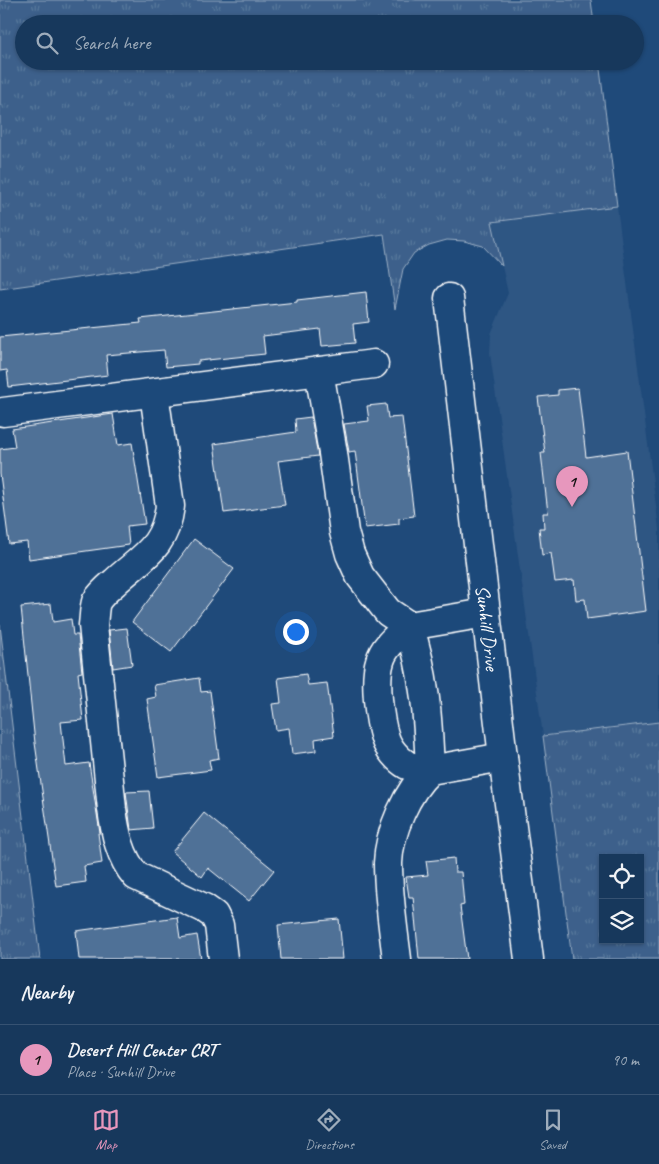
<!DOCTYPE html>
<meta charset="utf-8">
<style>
:root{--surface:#17385c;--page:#244365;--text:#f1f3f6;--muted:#9eacbb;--line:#365272;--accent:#e797bd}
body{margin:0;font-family:Caveat,sans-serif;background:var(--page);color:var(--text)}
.controls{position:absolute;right:15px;bottom:15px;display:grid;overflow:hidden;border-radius:0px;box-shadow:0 1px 4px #0004}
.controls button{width:45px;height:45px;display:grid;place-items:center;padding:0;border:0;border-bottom:1px solid var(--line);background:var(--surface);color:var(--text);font:25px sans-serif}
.you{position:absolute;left:295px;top:631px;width:18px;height:18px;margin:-12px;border:4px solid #fff;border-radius:50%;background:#1a73e8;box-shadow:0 0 0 8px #1a73e833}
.badge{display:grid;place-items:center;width:32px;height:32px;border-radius:50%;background:var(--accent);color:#111;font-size:16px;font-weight:700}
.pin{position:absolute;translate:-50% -41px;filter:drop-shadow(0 1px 2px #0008)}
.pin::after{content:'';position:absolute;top:26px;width:18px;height:15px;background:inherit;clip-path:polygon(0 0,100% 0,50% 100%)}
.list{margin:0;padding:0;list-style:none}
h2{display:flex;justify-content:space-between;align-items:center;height:65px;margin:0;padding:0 20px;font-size:21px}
h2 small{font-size:16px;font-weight:400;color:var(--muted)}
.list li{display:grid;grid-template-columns:32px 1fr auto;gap:15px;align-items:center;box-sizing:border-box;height:70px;padding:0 20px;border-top:1px solid var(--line)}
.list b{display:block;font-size:19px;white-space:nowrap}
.list p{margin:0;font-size:16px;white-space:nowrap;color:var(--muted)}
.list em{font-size:16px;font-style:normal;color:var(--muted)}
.icon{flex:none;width:28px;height:28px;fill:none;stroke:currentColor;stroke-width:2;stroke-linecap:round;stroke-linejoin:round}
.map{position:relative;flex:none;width:659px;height:959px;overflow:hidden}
.search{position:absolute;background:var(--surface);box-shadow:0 1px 4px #0004;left:15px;right:15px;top:15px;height:55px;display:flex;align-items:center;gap:12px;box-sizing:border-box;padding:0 18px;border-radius:28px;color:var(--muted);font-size:19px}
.sheet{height:135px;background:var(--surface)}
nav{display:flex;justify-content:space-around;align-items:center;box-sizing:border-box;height:70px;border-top:1px solid var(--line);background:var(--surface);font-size:14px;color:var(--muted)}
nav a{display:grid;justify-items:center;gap:2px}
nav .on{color:var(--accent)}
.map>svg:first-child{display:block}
.built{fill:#2e5683}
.grass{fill:url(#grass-tufts);stroke:#9eb0c5;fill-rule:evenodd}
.building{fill:#507197;stroke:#fff}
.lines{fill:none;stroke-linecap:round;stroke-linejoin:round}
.minor-casing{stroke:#fff;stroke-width:31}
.minor{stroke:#1f4a7a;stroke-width:28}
.labels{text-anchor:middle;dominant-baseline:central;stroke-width:4;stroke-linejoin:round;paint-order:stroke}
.street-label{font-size:20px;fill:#fff;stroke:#1f4a7a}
</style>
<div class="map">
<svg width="659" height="959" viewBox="0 0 659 959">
<defs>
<pattern id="grass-tufts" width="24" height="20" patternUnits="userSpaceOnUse" patternTransform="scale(1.25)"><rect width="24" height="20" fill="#3c618b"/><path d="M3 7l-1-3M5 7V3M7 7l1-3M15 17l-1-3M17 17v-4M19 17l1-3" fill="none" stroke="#59799c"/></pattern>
</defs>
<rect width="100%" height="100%" fill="#1f4a7a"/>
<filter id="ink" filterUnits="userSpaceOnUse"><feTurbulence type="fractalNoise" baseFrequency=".02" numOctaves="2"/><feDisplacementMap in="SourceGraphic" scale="10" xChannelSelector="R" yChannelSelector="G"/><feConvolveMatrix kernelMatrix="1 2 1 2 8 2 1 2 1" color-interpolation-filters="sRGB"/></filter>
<g filter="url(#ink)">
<path class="built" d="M617,206L659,529V722L543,736L490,353L491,334L508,293L492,222Z"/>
<path class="grass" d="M0,0H591L594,24H24V61H599L617,206L492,222L502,266L483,246L464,241L447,240L429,245L414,253L403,269L395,309L384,234L0,289Z
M0,625L40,959H0Z
M659,722V959H572L543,736ZM603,858H640V940H603Z"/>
<path class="building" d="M366,292L369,322L353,324L355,343L322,346L320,329L263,336L265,354L198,361V364L166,367L164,350L106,355L108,375L9,387L7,370L0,371V337L141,323L140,319L297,302V300Z
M578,388L586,457L627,451L646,611L587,619L585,599L576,600L574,580L555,582L551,553L542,555L539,528H544L543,513H548L541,453H545L538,397L558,395V390Z
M386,404L388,418L402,417L414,516L399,518V524L365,528L355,451L349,452L344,424L369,421L367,406Z
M113,414L118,445L132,443L145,524L127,526L129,545L29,559L27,542L9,544L0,474V449L15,447L12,429Z
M311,417L318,456L278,461L285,505L224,513L214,444L296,432L295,419Z
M194,539L234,569L171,652L132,622Z
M51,604L53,622L71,619L73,635H78L82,672L78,673L83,720L61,722L66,766L89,763L100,833H98L102,863L84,866L86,882L56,886L35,743L21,607Z
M127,628L132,665L113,668L109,630Z
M306,674L308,685L327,683L334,736L315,739L316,751L292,754L289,728L276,730L272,704L281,703L278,678Z
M199,678L201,692L210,691L219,758L209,760L211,770L158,777L147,699L156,697L154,685Z
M149,791L153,828L131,830L126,792Z
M204,813L274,870L249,901L208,868L202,877L172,852Z
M454,858L455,872H461L464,905L460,906L467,959H419L413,897H409L406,877L428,875L426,861Z
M177,917L180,938L197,935L201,959H79L76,931Z
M339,919L343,959H281L278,925Z"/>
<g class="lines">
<g class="minor-casing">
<g id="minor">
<path id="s1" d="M449,298L503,757L529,959"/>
<path d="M319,371L333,453L344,532L350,554L360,576L388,612L409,626L486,613"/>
<path d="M154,393L170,506C165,548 143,556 115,582C109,587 100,595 96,602C94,608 94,618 93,625L112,809C115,832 120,857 136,876L204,908L214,915L219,925L223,959"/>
<path d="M3,412L374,364"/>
<path d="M409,626C425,672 428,720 430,770C423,768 413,768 407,765C398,760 388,748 385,738C379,720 374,679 380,661C384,646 398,636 409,626Z"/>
<path d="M397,959C393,927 388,895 388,863C389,832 407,791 430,770L503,757"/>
</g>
</g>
<use href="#minor" class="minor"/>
</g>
</g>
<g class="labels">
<g class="street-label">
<text stroke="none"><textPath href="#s1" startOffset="332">Sunhill Drive</textPath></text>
</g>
</g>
</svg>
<div class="controls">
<button><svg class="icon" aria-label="locate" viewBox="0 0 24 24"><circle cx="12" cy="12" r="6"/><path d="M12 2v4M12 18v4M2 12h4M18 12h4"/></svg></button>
<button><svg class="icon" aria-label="layers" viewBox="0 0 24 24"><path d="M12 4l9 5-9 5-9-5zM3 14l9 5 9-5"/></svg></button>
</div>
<div class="you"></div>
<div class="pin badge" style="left:572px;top:507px">1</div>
<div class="search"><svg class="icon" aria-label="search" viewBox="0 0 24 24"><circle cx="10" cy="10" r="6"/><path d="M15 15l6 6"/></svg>Search here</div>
</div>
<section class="sheet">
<h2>Nearby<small></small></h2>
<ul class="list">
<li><span class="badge">1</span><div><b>Desert Hill Center CRT</b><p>Place · Sunhill Drive</p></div><em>90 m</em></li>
</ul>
</section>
<nav>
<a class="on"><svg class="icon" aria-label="map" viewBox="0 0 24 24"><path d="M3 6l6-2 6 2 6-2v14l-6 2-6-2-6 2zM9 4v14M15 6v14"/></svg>Map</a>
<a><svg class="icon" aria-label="directions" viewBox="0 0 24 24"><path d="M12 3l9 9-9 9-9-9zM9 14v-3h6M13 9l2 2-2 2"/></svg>Directions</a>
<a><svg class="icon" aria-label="saved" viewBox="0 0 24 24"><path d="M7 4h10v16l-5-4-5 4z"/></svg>Saved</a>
</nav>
